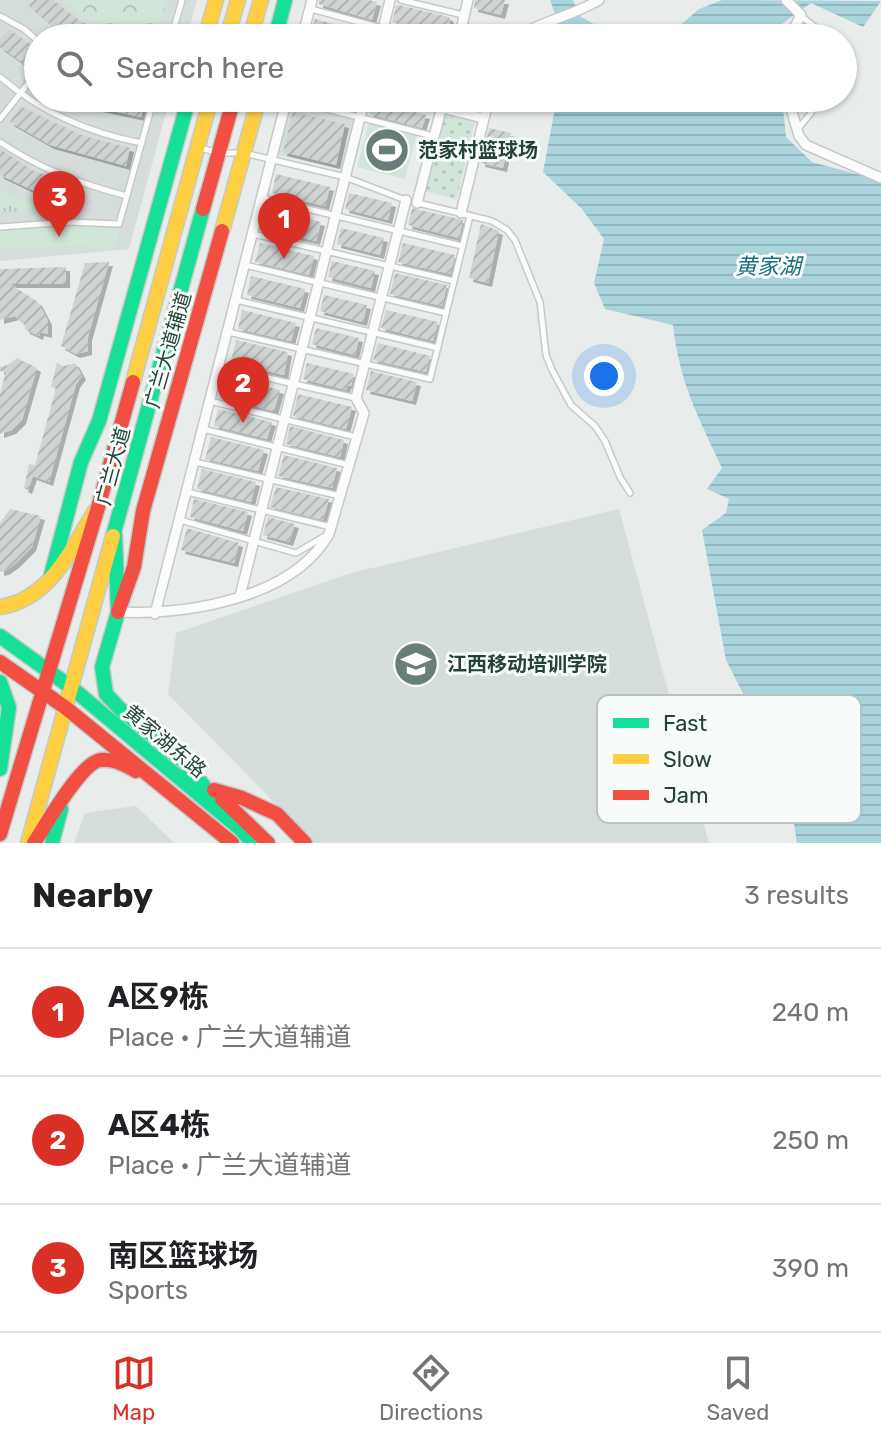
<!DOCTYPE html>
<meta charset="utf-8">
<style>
:root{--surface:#fff;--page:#f6f6f6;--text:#202124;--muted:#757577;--line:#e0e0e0;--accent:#d93025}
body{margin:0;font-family:Rubik,"Noto Sans SC",sans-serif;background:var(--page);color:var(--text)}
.you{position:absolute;left:604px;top:376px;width:28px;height:28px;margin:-20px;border:6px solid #fff;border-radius:50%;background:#1a73e8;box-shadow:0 0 0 12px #1a73e833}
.badge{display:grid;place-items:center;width:52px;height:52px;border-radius:50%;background:var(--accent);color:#fff;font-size:26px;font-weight:700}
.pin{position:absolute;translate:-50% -66px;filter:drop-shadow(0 2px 4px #0008)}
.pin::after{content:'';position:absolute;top:42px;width:28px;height:24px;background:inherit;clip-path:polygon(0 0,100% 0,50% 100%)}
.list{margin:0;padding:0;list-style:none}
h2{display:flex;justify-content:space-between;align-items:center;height:104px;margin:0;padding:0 32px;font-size:34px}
h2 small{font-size:26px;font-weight:400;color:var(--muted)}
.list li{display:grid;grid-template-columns:52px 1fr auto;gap:24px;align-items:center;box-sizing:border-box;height:128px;padding:0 32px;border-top:2px solid var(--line)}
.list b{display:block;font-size:30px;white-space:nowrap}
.list p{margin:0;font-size:26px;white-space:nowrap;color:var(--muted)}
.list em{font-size:26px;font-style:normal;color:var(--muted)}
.icon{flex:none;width:44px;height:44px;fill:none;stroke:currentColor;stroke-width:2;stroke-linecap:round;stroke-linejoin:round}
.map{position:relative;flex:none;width:881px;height:843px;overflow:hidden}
.search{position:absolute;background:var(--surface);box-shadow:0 2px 6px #0004;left:24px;right:24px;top:24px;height:88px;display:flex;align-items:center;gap:20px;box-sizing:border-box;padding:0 28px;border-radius:44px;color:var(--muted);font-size:30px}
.sheet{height:488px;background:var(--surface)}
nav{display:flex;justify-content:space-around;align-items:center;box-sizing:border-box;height:112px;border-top:2px solid var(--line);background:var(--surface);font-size:22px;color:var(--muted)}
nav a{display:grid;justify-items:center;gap:4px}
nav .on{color:var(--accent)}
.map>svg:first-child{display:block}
.built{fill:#d6dedb}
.grass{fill:url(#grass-dots)}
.forest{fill:url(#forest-crowns)}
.park{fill:url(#park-tufts)}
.pitch{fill:#d1e6d8}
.water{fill:url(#water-rules)}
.building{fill:url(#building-hatch);filter:url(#shadow)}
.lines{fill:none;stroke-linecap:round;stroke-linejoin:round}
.lane-casing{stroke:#c5cac8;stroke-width:8}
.street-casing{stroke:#c5cac8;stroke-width:12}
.fast-casing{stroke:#c3cbc8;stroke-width:17}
.slow-casing{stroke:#c3cbc8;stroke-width:17}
.jam-casing{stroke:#c3cbc8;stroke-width:17}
.lane{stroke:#fcfcfc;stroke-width:5}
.street{stroke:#fcfcfc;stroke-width:9}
.fast{stroke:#16e098;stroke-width:14}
.slow{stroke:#ffcf43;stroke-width:14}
.jam{stroke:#f24e42;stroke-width:14}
.labels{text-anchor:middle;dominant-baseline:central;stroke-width:6;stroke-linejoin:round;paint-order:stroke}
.poi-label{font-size:20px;font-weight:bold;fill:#24423a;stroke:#f7fbf9;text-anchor:start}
.street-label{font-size:20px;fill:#24423a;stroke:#f7fbf9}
.water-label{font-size:22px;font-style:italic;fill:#1c6f80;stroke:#f7fbf9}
.key{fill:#f7fbf9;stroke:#b8c4c0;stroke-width:2}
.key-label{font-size:22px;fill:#24423a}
</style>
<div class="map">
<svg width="881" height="843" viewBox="0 0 881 843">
<defs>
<pattern id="grass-dots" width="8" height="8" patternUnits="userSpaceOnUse" patternTransform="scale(2)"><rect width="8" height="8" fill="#d1e6d8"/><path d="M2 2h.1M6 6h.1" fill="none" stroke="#b3c6ba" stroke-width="1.8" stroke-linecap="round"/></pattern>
<pattern id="forest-crowns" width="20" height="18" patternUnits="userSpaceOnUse" patternTransform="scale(2)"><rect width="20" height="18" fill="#d1e6d8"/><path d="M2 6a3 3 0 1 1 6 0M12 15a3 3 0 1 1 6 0" fill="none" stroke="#b3c6ba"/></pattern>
<pattern id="park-tufts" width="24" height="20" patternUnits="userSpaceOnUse" patternTransform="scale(2)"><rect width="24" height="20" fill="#d1e6d8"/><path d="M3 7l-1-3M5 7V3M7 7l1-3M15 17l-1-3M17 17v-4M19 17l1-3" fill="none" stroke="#b3c6ba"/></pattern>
<pattern id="water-rules" width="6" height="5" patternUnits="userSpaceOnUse" patternTransform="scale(2)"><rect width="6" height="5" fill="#a9d4db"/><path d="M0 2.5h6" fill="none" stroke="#91b7bd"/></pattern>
<pattern id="building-hatch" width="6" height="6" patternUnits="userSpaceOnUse" patternTransform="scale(2)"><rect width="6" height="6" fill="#cfd4d2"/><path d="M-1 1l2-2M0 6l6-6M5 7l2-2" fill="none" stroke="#b2b7b5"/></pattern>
<filter id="shadow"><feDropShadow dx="4" dy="4" stdDeviation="0" flood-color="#0004"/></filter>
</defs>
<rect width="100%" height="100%" fill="#e8edeb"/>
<path class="built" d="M0,0H197L187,38H38V98H170L129,249L0,261Z
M290,104L355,119L342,170L278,155Z
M619,509L709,843H314L168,694L176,633L351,573Z
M136,806L174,843H74L85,813Z"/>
<path class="grass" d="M443,115L475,122L457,199L423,191Z"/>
<path class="forest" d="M62,0H167L157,35C115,34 94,26 62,0Z"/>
<path class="park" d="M0,189L19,200L46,210L0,212Z"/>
<path class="pitch" d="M369,122L417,134L405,179L357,167Z
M73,225L118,227V247L71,246L0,249V229Z"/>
<path class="water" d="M550,0H573L581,17L616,36L677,28L699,9L722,0L881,1L863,27L811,3L776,28L777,38H553L556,17Z
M557,98H782L786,137L812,162L867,177H881V843H797L789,793L772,774L764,751L784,733L759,725L726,660L702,530L726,513L729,499L707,489L722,468C698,417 679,381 673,325L605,309L594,283L604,239L582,209L543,172Z"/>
<path class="building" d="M34,0H53L80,21L114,38H67L29,6Z
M319,0H369L377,2L372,20L319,4Z
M475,0H505L501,15L474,8Z
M399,5L449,17L450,20L446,37L392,22L396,6Z
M315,19L374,35V38L310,36Z
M470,25L497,31L495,38H467Z
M9,29L38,50L27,66L0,47V39Z
M146,98L141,117L99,108L75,99Z
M306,98H353L350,109Z
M372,101L426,115L422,128L369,114Z
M20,106L81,135L130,148L126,166L50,145L10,122Z
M293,112L345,124L336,165L283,152Z
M489,128L511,133L503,168L481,163Z
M0,149L32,170L69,184L62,204L0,175Z
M276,174L330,187L325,206L272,193Z
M349,193L392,203L388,220L345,209Z
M412,208L463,220L459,238L408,225Z
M267,209L321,222L316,241L262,228Z
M481,224L499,231L488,283L469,278Z
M341,228L384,238L380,255L337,244Z
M260,243L314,256L309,275L255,262Z
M403,243L455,255L450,274L398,262Z
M332,261L375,271L371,288L328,277Z
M109,262L88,337V351L76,354L61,346L85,263Z
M66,267V284H10L38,302L48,321V334L40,332L39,336L26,330L24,324L15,316L0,320V269Z
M395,273L447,285L442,306L390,294Z
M251,276L305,289L300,308L247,295Z
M324,295L367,305L363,322L320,311Z
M242,310L296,323L291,341L238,329Z
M386,310L438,322L433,341L381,328Z
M316,328L359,338L355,355L312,344Z
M236,340L288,352L284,375L231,362Z
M378,343L430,356L426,372L373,360Z
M17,358L37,368L22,420L12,430L0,434V393L6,372L0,371V367L8,365Z
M57,363L64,366L75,363L82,376L76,384L49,482L33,476L28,490L24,488L29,464L35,465L56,388L51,387Z
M307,363L354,374L351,386L347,385L346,390L303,379Z
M371,371L417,382L412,401L366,390Z
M226,377L280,390L274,411L221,398Z
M298,394L352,407L346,429L293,416Z
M218,409L272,422L267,439L214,426Z
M290,426L344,440L340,457L286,444Z
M211,437L264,450L258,471L205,459Z
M284,455L337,468L332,488L278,476Z
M202,469L256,482L251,502L197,489Z
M276,487L329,499L323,520L270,507Z
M194,499L248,512L243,531L190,517Z
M10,509L41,516L32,547L15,564L5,571L0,572V523Z
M268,517L295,524L289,542L263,535Z
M187,528L239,543L234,563L181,550Z"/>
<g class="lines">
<g class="lane-casing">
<path id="lane" d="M401,0L463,15
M311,9L419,38
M0,16L24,29L38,41
M801,16L829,38
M171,38L182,0
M0,77C42,113 88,133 142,143
M288,99L433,136
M0,119L38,71
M797,130L811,113L818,98
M0,142C40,169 81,184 127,196
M198,147L218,153H244L345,177L408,201
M262,198L462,246
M418,203L492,221L507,230L515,240L540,302L546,355L552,370L571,405L595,426L605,441L620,477L630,493
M0,227L69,222L119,224L154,98
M253,234L454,281
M245,265L446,313
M236,300L438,348
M228,332L430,379L470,216
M219,367L356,398
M210,401L356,437
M203,429L349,465
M195,462L340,496
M187,492L331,527
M180,520L296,553L325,536"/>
</g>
<g class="street-casing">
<path id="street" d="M786,0L801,15L789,38
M302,38L312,0
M381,38L390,0
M459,38L468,0
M515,38C541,21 573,16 599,0
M401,98L483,118
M788,98L799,136L806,145L881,178
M417,203L444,98
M461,213L489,98
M240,596L365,98
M118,612C187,615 292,599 329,534L364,413L356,398L406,200
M155,614L287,98"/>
</g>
<g class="fast-casing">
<path id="fast" d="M275,38L285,0
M115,535L118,612L102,667L106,694L120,709L184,762L226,813
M113,536L203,209
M50,579L81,462L99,421L189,98
M0,636L72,688L239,828L253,843
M0,682L9,707L0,769
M52,843L61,809"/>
</g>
<g class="slow-casing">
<path id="slow" d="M205,38L216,0
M227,38L238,0
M250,38L261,0
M222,231L259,98
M133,382L211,98
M0,607C50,599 71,550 95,511
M28,843L113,536"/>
</g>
<g class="jam-casing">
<path id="jam" d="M203,209L234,98
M118,612L134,567L143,511L222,231
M0,662L66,708L232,843
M214,790L242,798L277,814L305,843
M222,799L268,843
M0,834L99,504L133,382
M34,843C46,825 80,764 100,760C113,758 125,765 136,771"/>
</g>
<use href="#lane" class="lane"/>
<use href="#street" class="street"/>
<use href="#fast" class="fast"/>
<use href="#slow" class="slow"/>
<use href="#jam" class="jam"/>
</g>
<defs>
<g id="stadium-disc" transform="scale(2.3)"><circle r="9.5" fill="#697e78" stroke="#f7fbf9"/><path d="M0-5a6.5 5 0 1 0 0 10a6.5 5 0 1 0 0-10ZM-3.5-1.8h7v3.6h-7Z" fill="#fff"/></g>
<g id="university-disc" transform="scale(2.3)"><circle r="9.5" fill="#697e78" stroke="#f7fbf9"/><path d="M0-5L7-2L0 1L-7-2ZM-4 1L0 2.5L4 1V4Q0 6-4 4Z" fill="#fff"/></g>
</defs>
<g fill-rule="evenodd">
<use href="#stadium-disc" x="387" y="150"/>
<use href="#university-disc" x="416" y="664"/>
</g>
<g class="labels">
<g class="poi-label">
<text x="418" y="150">范家村篮球场</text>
<text x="447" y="664">江西移动培训学院</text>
</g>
<g class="street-label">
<text transform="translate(168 350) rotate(-74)">广兰大道辅道</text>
<text transform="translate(113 466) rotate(-75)">广兰大道</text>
<text transform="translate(165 741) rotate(40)">黄家湖东路</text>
</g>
<g class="water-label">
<text x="768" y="266">黄家湖</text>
</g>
</g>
<rect x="597" y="695" width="264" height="128" rx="12" class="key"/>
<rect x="613" y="718" width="36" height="10" fill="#16e098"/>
<rect x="613" y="754" width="36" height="10" fill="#ffcf43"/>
<rect x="613" y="790" width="36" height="10" fill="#f24e42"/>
<g class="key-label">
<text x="663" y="731">Fast</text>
<text x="663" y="767">Slow</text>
<text x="663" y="803">Jam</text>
</g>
</svg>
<div class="you"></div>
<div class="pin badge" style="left:284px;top:259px">1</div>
<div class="pin badge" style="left:243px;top:423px">2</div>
<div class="pin badge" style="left:59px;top:237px">3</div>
<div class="search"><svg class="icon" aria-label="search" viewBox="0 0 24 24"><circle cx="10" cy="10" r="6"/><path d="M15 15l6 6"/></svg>Search here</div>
</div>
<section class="sheet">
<h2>Nearby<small>3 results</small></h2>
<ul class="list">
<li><span class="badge">1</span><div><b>A区9栋</b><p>Place · 广兰大道辅道</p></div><em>240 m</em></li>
<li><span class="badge">2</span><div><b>A区4栋</b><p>Place · 广兰大道辅道</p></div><em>250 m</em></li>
<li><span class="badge">3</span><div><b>南区篮球场</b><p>Sports</p></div><em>390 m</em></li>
</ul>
</section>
<nav>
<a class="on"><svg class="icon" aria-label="map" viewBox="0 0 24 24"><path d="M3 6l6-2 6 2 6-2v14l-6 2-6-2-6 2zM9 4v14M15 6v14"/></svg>Map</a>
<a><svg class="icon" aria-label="directions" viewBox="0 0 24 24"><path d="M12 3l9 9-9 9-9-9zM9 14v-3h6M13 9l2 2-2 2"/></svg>Directions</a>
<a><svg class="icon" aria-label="saved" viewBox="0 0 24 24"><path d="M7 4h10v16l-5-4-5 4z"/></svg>Saved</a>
</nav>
